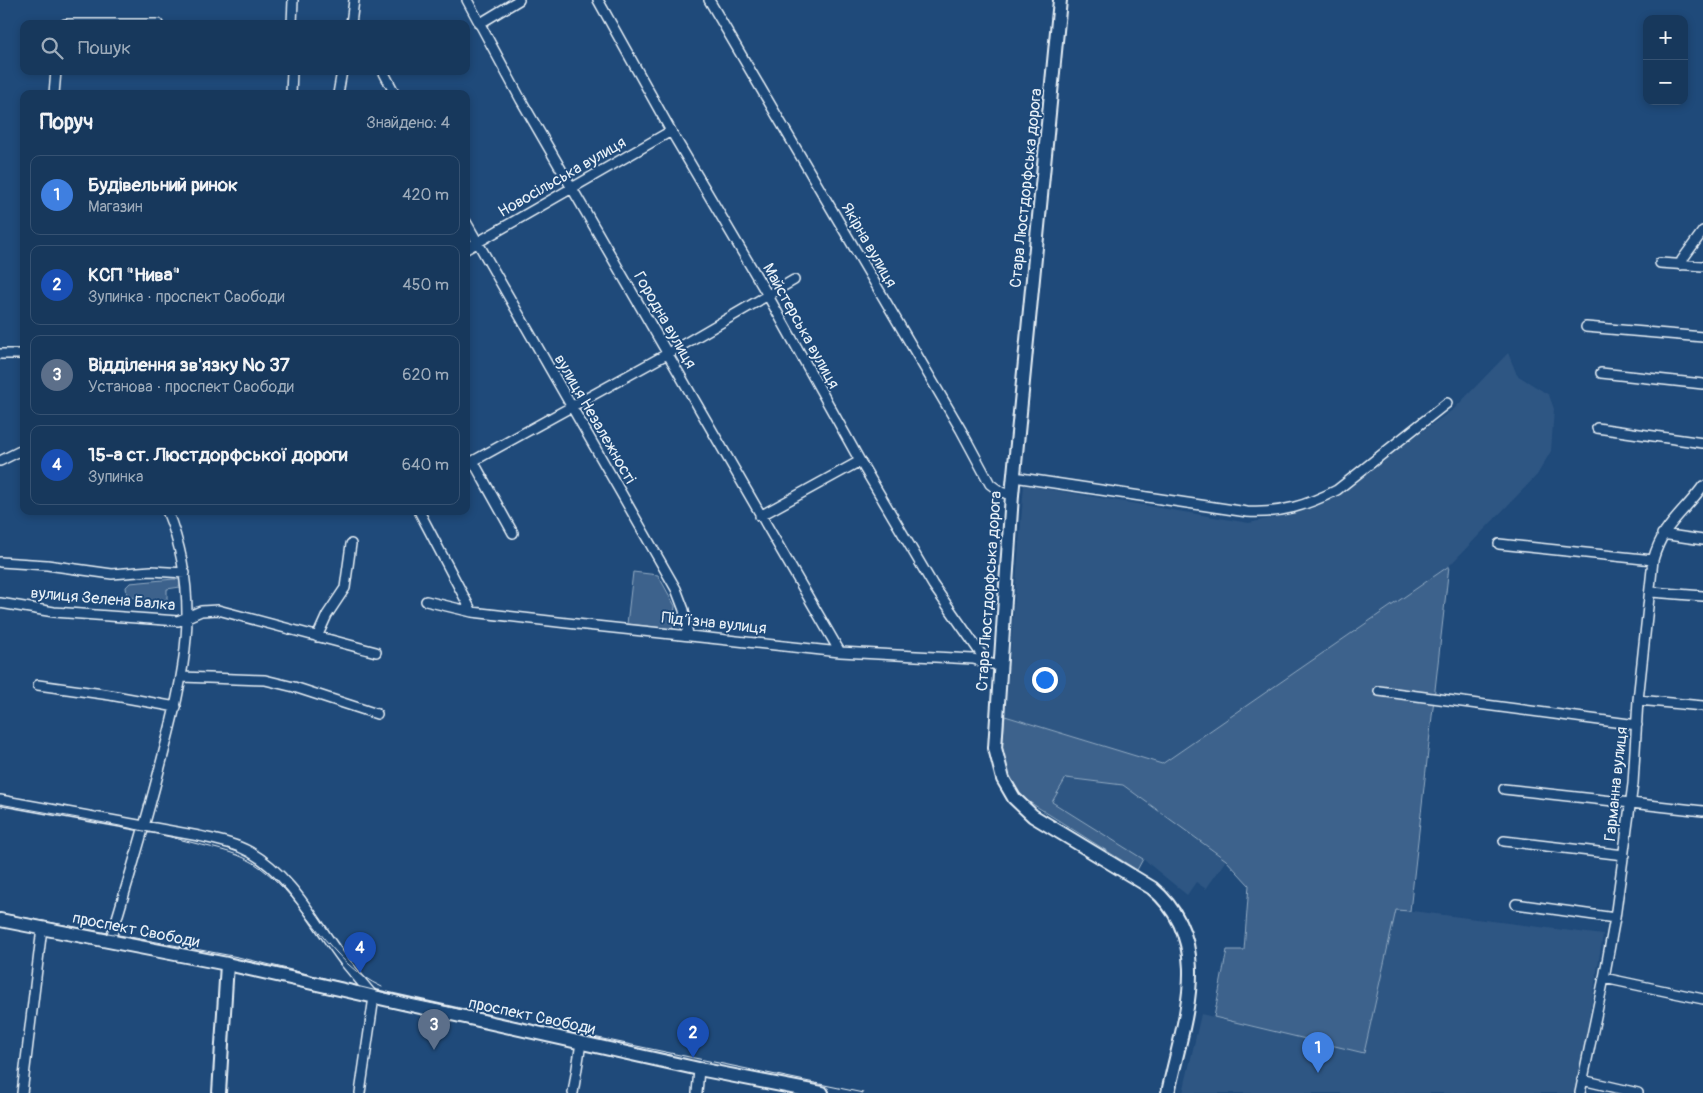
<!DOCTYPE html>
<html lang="uk">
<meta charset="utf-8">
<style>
:root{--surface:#17385c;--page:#244365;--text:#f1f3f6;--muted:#9eacbb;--line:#365272;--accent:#d6ab8b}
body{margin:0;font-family:Pangolin,sans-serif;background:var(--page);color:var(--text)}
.controls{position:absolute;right:15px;top:15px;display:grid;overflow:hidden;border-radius:10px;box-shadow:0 2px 8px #0003}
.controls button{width:45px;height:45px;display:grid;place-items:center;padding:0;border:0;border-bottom:1px solid var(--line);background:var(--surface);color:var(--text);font:25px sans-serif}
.you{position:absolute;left:1044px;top:679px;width:18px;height:18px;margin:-12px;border:4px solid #fff;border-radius:50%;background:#1a73e8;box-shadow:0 0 0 8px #1a73e833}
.badge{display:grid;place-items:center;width:32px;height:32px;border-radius:50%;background:var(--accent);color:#fff;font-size:16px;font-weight:700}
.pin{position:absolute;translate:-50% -41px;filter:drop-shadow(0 1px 2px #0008)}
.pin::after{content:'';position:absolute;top:26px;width:18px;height:15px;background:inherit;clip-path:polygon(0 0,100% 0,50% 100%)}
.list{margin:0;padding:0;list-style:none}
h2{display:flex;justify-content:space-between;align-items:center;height:65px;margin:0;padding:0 20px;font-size:21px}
h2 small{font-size:16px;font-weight:400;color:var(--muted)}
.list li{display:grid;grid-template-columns:32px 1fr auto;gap:15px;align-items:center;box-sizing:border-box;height:80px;margin:0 10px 10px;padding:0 10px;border:1px solid var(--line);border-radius:10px}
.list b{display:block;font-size:19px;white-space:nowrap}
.list p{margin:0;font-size:16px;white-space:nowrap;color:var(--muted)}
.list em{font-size:16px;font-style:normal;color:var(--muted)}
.icon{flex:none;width:28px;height:28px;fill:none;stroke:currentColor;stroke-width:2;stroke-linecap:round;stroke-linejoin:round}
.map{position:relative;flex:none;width:1703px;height:1093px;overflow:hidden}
.search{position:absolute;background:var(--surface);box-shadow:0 2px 8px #0003;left:20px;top:20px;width:450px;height:55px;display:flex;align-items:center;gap:12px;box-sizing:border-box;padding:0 18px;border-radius:10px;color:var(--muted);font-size:19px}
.panel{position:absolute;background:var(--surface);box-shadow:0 2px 8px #0003;left:20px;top:90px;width:450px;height:425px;border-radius:10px}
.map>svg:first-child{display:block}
.built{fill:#2e5683}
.green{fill:#3c628c;stroke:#92aac2}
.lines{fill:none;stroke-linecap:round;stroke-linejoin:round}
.street-casing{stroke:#e8f1f8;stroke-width:12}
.secondary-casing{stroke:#e8f1f8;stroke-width:16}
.street{stroke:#1f4a7a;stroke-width:9}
.secondary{stroke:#1f4a7a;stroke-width:12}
.tram{stroke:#e8f1f8;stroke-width:1}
.labels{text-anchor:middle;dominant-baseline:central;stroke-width:4;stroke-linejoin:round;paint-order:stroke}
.street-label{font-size:16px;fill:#e8f1f8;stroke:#1f4a7a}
</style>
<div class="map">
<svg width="1703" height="1093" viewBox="0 0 1703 1093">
<rect width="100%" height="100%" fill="#1f4a7a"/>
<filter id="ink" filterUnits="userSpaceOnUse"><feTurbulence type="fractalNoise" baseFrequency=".02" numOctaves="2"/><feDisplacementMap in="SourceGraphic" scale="10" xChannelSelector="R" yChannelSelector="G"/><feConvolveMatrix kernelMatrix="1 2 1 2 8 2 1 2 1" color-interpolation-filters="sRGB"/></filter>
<g filter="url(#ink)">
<path class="built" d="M1508,353L1517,375L1549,395L1554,409L1551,451L1537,475L1449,566L1162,764L1005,716L1024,485L1249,523L1311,509L1454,409Z
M1066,778L1123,785L1226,860L1206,889L1196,882L1187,895L1143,859L1052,802Z
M1396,909L1603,935L1577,1093H1183L1201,1014L1364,1053Z"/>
<path class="green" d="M1449,566L1410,911L1396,910L1364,1053L1214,1017L1227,950H1244L1249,885L1226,860L1123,785L1066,778L1052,802L1143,859L1137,870L1023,798L1010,779L1002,750L1005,716L1162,764Z
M633,572L658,575L675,606L673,629L627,624Z
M174,579L180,580V587L167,589V604L163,607H155L153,604L127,595L126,587L130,583Z"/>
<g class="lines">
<g class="street-casing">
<path id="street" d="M467,0L521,100L840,652
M598,0L671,131L767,294L860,461L933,585L986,661
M709,0L961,430L990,484L1001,492L1012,495
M65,24H158
M292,24L293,0
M351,24L354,0
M479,24L519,0
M383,71L395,94
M54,94L56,71
M291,94L292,71
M338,94L342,71
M466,222L676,589L684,610L688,635
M466,249L671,131
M1660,263L1703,266
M1681,265L1682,260L1703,231
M1586,327L1703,337
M0,354H24
M1601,373L1703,384
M1597,428L1703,443
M0,461L24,449
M473,461L513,533
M466,465L667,354L794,280
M1014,477L1247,512C1280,514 1308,505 1337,490L1447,403
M419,511L472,612
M760,516L860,461
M1662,534L1703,540
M1499,544L1653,560
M0,562L47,565L112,574L151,571L185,573
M1651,592L1703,596
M426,601L472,612L567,623L840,652L973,659L1000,666
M0,603L54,612L178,621L201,611L218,610L376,652
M317,637L327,615L345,588L351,544
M182,677L265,680L294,687L377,714
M38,685L110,695L176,707
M1379,691L1637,725
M1638,700L1703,706
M1504,789L1703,811
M0,800L199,836C216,840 234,843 250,852C293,877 315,923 344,961C354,973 364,985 374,997L360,1093
M1504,841L1624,855
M1516,904L1615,918
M110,941C128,882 146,823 161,763C184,675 203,599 167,511
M1604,978L1615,918L1633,784L1638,700L1653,560C1663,524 1683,514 1703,486
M1582,1080L1638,1093
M22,1093L42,928
M573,1093L581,1043
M697,1093L699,1069
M1580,1093L1604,978L1703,999"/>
</g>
<g class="secondary-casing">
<path id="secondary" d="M1060,0L1012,495L995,748L1003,779L1014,798L1033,816L1152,888C1217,942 1182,1024 1168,1093
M0,920L227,964L699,1069L822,1093
M219,1093L227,964"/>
</g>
<use href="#street" class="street"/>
<use href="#secondary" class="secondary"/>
<path class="tram" d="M0,804C65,816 130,826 194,843C217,849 242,853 261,868C307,902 328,963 382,987
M0,913L238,957L410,999L863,1093"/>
</g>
</g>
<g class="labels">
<g class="street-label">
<text transform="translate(562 177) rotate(-30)">Новосільська вулиця</text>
<text transform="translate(1026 188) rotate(-84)">Стара Люстдорфська дорога</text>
<text transform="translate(869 245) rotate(60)">Якірна вулиця</text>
<text transform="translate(665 320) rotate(60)">Городна вулиця</text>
<text transform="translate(801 326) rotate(61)">Майстерська вулиця</text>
<text transform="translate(595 419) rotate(60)">вулиця Незалежності</text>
<text transform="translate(989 591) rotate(-86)">Стара Люстдорфська дорога</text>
<text transform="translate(103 599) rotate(5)">вулиця Зелена Балка</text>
<text transform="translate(714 623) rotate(6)">Підʼїзна вулиця</text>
<text transform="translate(1616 784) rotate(-84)">Гарманна вулиця</text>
<text transform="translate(136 930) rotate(11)">проспект Свободи</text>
<text transform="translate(532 1016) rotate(12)">проспект Свободи</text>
</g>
</g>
</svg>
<div class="controls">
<button>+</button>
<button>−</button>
</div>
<div class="you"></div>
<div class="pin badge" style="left:1318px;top:1073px;background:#3f7fe0">1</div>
<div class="pin badge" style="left:693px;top:1058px;background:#1a4fb4">2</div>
<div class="pin badge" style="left:434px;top:1050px;background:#5c6f8a">3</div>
<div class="pin badge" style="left:360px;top:973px;background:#1a4fb4">4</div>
<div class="search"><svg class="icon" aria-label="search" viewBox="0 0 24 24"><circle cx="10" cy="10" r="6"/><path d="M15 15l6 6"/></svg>Пошук</div>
<section class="panel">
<h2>Поруч<small>Знайдено: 4</small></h2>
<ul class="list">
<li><span class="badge" style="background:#3f7fe0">1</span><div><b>Будівельний ринок</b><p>Магазин</p></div><em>420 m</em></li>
<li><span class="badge" style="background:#1a4fb4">2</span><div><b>КСП &quot;Нива&quot;</b><p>Зупинка · проспект Свободи</p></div><em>450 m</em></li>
<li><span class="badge" style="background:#5c6f8a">3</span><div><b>Відділення зв'язку № 37</b><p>Установа · проспект Свободи</p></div><em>620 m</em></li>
<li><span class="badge" style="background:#1a4fb4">4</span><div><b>15-а ст. Люстдорфської дороги</b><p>Зупинка</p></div><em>640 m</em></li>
</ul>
</section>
</div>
